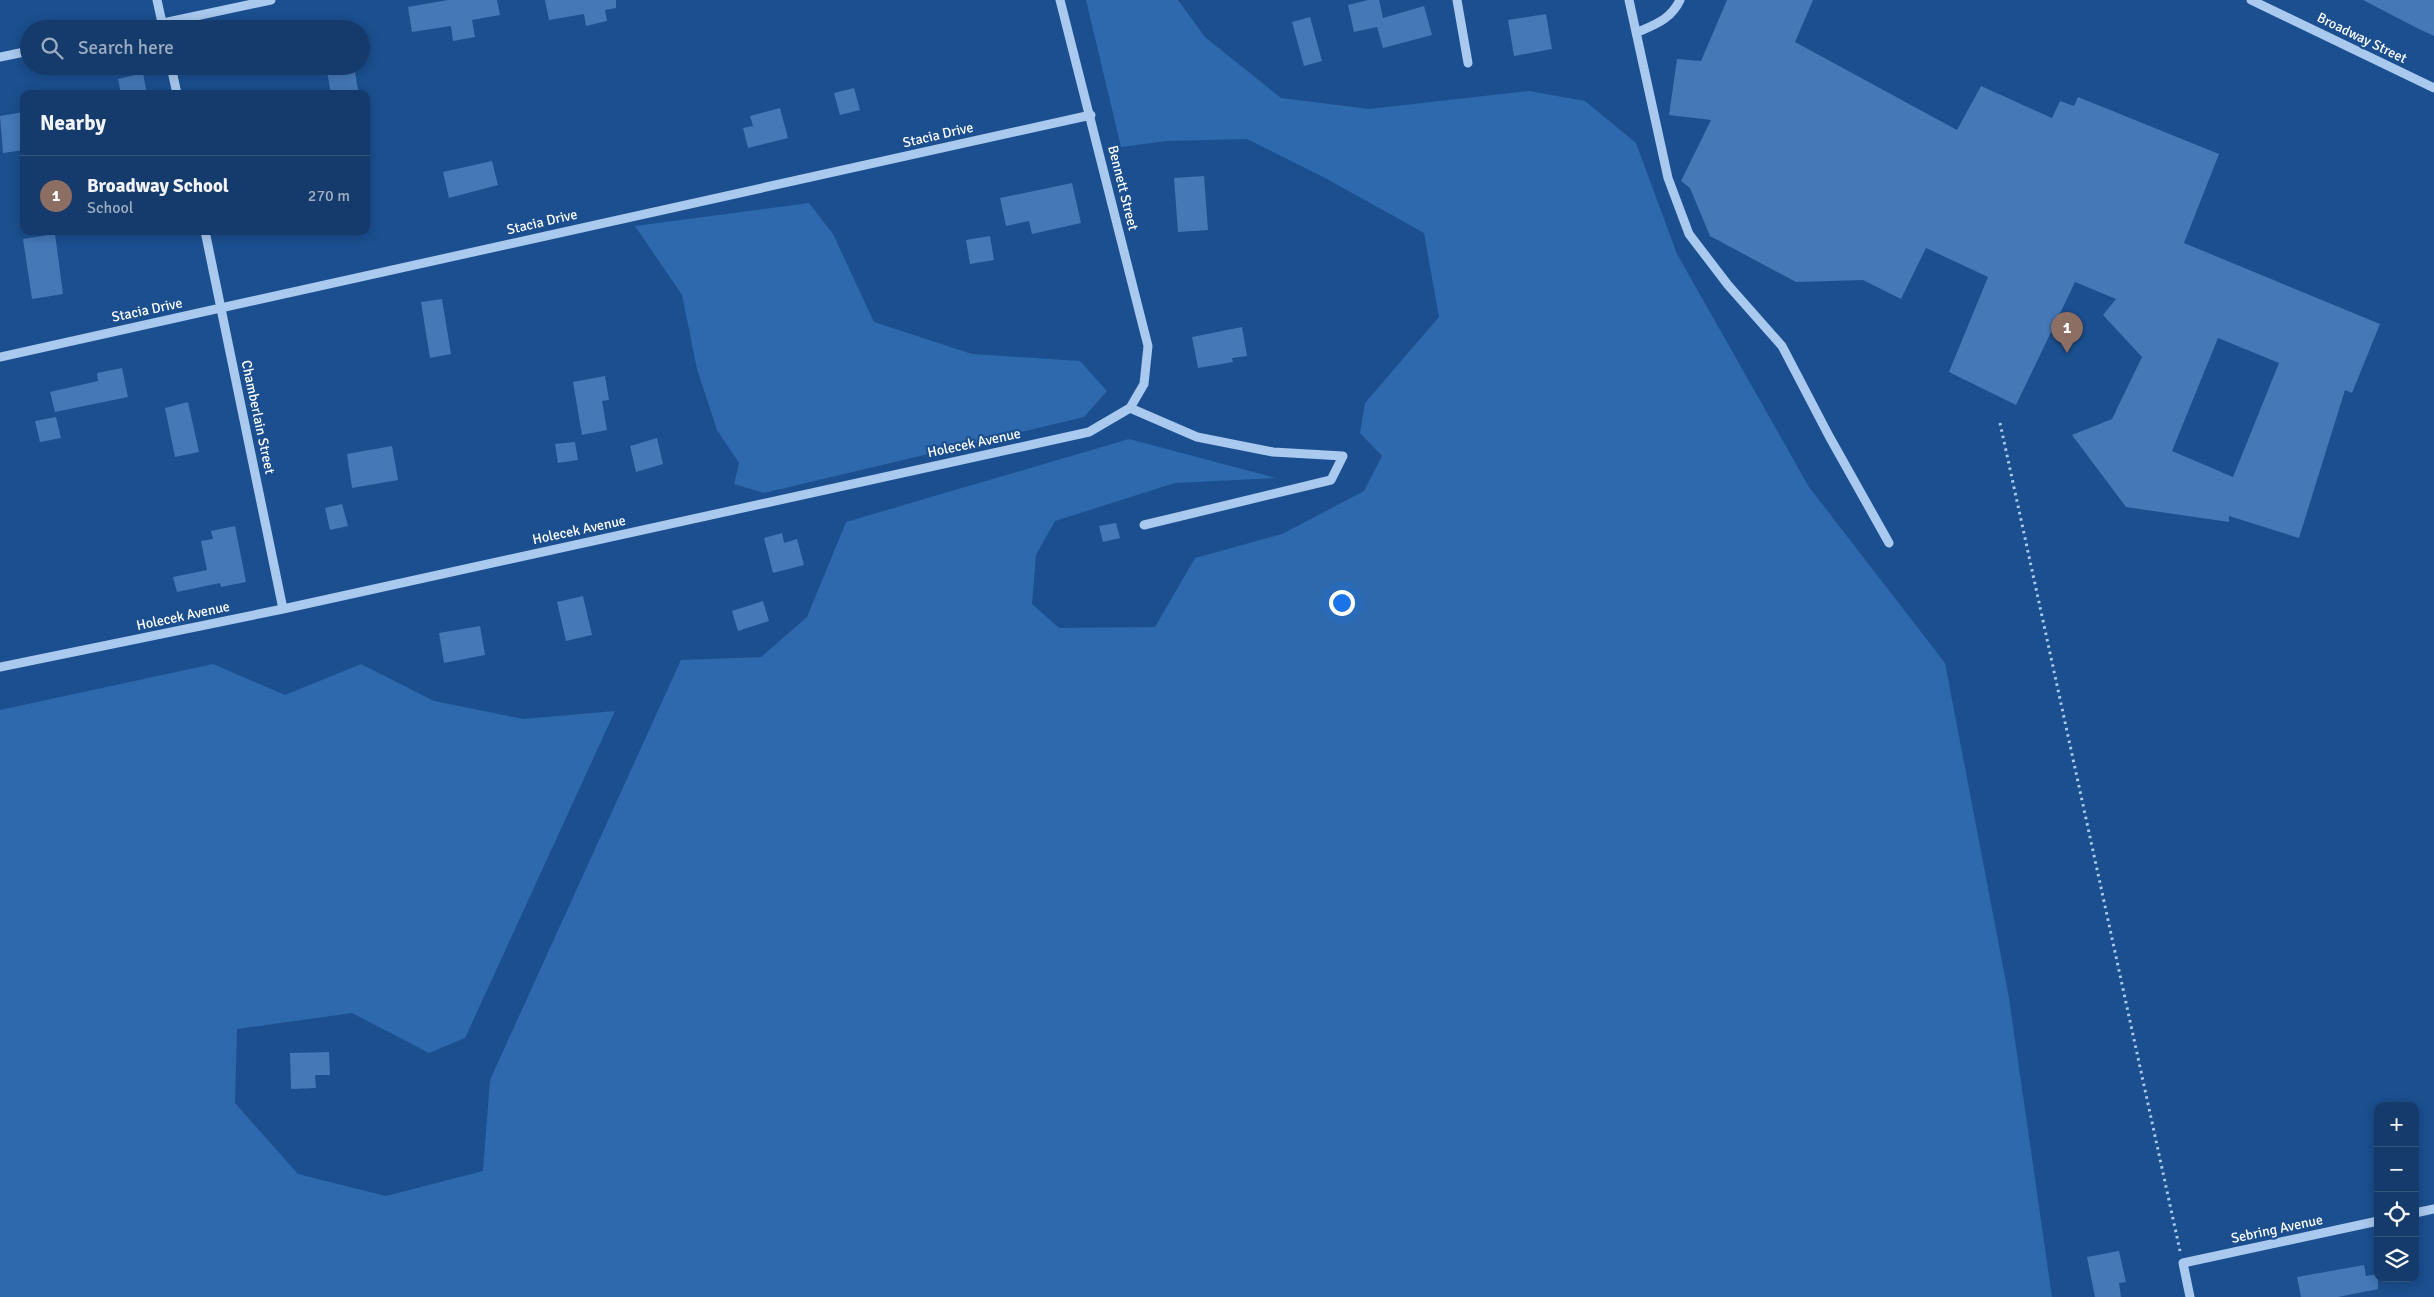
<!DOCTYPE html>
<meta charset="utf-8">
<style>
:root{--surface:#143b6b;--page:#214673;--text:#f1f3f6;--muted:#9dadc1;--line:#33557e;--accent:#ffd166}
body{margin:0;font-family:Signika,sans-serif;background:var(--page);color:var(--text)}
.controls{position:absolute;right:15px;bottom:15px;display:grid;overflow:hidden;border-radius:10px;box-shadow:0 2px 12px #0003}
.controls button{width:45px;height:45px;display:grid;place-items:center;padding:0;border:0;border-bottom:1px solid var(--line);background:var(--surface);color:var(--text);font:25px sans-serif}
.you{position:absolute;left:1341px;top:602px;width:18px;height:18px;margin:-12px;border:4px solid #fff;border-radius:50%;background:#1a73e8;box-shadow:0 0 0 8px #1a73e833}
.badge{display:grid;place-items:center;width:32px;height:32px;border-radius:50%;background:var(--accent);color:#fff;font-size:16px;font-weight:700}
.pin{position:absolute;translate:-50% -41px;filter:drop-shadow(0 1px 2px #0008)}
.pin::after{content:'';position:absolute;top:26px;width:18px;height:15px;background:inherit;clip-path:polygon(0 0,100% 0,50% 100%)}
.list{margin:0;padding:0;list-style:none}
h2{display:flex;justify-content:space-between;align-items:center;height:65px;margin:0;padding:0 20px;font-size:21px}
h2 small{font-size:16px;font-weight:400;color:var(--muted)}
.list li{display:grid;grid-template-columns:32px 1fr auto;gap:15px;align-items:center;box-sizing:border-box;height:80px;padding:0 20px;border-top:1px solid var(--line)}
.list b{display:block;font-size:19px;white-space:nowrap}
.list p{margin:0;font-size:16px;white-space:nowrap;color:var(--muted)}
.list em{font-size:16px;font-style:normal;color:var(--muted)}
.icon{flex:none;width:28px;height:28px;fill:none;stroke:currentColor;stroke-width:2;stroke-linecap:round;stroke-linejoin:round}
.map{position:relative;flex:none;width:2434px;height:1297px;overflow:hidden}
.search{position:absolute;background:var(--surface);box-shadow:0 2px 12px #0003;left:20px;top:20px;width:350px;height:55px;display:flex;align-items:center;gap:12px;box-sizing:border-box;padding:0 18px;border-radius:28px;color:var(--muted);font-size:19px}
.panel{position:absolute;background:var(--surface);box-shadow:0 2px 12px #0003;left:20px;top:90px;width:350px;height:145px;border-radius:10px}
.map>svg:first-child{display:block}
.green{fill:#2e69ad}
.building{fill:#4478b7;fill-rule:evenodd}
.lines{fill:none;stroke-linecap:round;stroke-linejoin:round}
.path{stroke:#a9c9ee;stroke-width:3;stroke-dasharray:2.5 4;stroke-linecap:butt}
.minor{stroke:#a9c9ee;stroke-width:9}
.labels{text-anchor:middle;dominant-baseline:central;stroke-width:4.5;stroke-linejoin:round;paint-order:stroke}
.street-label{font-size:14px;fill:#fff;stroke:#1b4f8f}
</style>
<div class="map">
<svg width="2434" height="1297" viewBox="0 0 2434 1297">
<rect width="100%" height="100%" fill="#1b4f8f"/>
<path class="green" d="M1086,0H1178L1205,37L1281,98L1369,109L1529,91L1585,101L1636,143L1677,254L1809,487L1945,663L2009,998L2052,1297H0V710L213,664L285,695L361,664L434,701L523,719L615,711L465,1038L429,1053L352,1013L237,1029L235,1103L298,1174L386,1196L483,1171L490,1080L681,660L761,657L807,617L846,522L1129,439L1276,478L1175,483L1055,521L1036,555L1032,604L1059,628L1155,627L1195,558L1282,534L1364,491L1382,456L1360,433L1365,403L1439,317L1424,233L1327,179L1247,139L1167,141L1121,147Z
M809,203L833,234L874,322L972,354L1080,361L1107,391L1084,417L764,493L734,484L739,463L717,430L697,369L682,295L635,226Z"/>
<path class="building" d="M448,0H497L500,15L472,20L475,37L453,41L451,26L412,32L408,7Z
M545,0H616V8L605,10L607,21L586,26L584,14L549,20Z
M1368,0H1379L1383,18L1424,6L1432,35L1383,48L1377,27L1354,32L1348,5Z
M1727,0H1813L1795,42L1957,130L1981,86L2052,118L2060,101L2074,106L2078,97L2219,154L2184,243L2380,324L2352,393L2345,390L2299,538L2229,516V522L2126,507L2072,435L2112,419L2142,357L2103,315L2116,299L2075,282L2016,405L1949,372L1988,277L1926,248L1901,299L1863,280L1796,282L1710,236L1690,188L1681,181L1711,120L1669,115L1677,59L1701,61ZM2218,338L2279,363L2233,477L2172,451Z
M2363,0H2434V36L2417,28Z
M1546,14L1552,49L1514,56L1508,20Z
M1310,17L1322,61L1304,66L1292,22Z
M326,66H354L358,90L331,94Z
M143,73L147,94H121L118,79Z
M854,88L860,110L840,115L834,93Z
M780,108L788,138L748,148L743,128L753,126L750,116Z
M24,112V150L3,153L0,116Z
M492,161L498,185L449,198L443,172Z
M1204,176L1208,230L1178,232L1174,178Z
M1072,183L1081,223L1032,234L1029,221L1006,226L1000,198Z
M55,234L63,294L32,299L23,239Z
M990,236L994,260L970,264L966,240Z
M442,299L451,354L430,358L421,302Z
M1242,327L1247,356L1232,358L1233,362L1198,368L1192,337Z
M122,368L128,397L55,412L50,392L98,381L97,373Z
M605,376L609,400L602,401L607,430L582,435L573,382Z
M188,402L199,452L175,457L165,408Z
M56,417L61,438L40,442L35,421Z
M657,438L663,464L636,472L630,446Z
M575,442L578,460L558,463L555,444Z
M392,446L398,480L352,488L347,454Z
M342,504L348,526L330,530L325,508Z
M1116,523L1120,538L1103,542L1099,526Z
M235,526L246,582L221,587L220,583L177,592L173,577L207,570L201,541L213,539L211,531Z
M782,533L784,543L797,539L804,565L773,573L764,538Z
M583,596L592,635L566,641L557,602Z
M763,601L769,621L738,631L732,611Z
M480,626L485,655L444,663L439,633Z
M329,1052L330,1075H315L316,1088L291,1089L290,1053Z
M2119,1251L2126,1282L2119,1283L2121,1297H2095L2087,1257Z
M2364,1265L2366,1276L2378,1274V1289L2338,1297H2301L2297,1277Z"/>
<g class="lines">
<path class="path" d="M2000,423L2180,1251"/>
<path class="minor" d="M157,0L163,27
M1457,0L1468,63
M1629,0L1668,178L1689,234L1728,285L1782,346L1829,436L1889,543
M2251,0L2434,88
M135,29L271,0
M1638,32C1656,24 1671,19 1680,0
M0,57L29,51
M171,66L177,94
M205,231L283,609
M0,357L1091,115
M1130,408L1197,437L1273,452L1343,456L1331,480L1144,525
M0,667L283,609L1089,432L1130,408L1144,384L1148,346L1060,0
M2415,1213L2434,1209
M2190,1297L2183,1263L2378,1221"/>
</g>
<g class="labels">
<g class="street-label">
<text transform="translate(2362 38) rotate(26)">Broadway Street</text>
<text transform="translate(938 135) rotate(-13)">Stacia Drive</text>
<text transform="translate(1123 188) rotate(76)">Bennett Street</text>
<text transform="translate(542 222) rotate(-13)">Stacia Drive</text>
<text transform="translate(147 310) rotate(-12)">Stacia Drive</text>
<text transform="translate(258 417) rotate(78)">Chamberlain Street</text>
<text transform="translate(974 443) rotate(-12)">Holecek Avenue</text>
<text transform="translate(579 530) rotate(-12)">Holecek Avenue</text>
<text transform="translate(183 616) rotate(-12)">Holecek Avenue</text>
<text transform="translate(2277 1229) rotate(-12)">Sebring Avenue</text>
</g>
</g>
</svg>
<div class="controls">
<button>+</button>
<button>−</button>
<button><svg class="icon" aria-label="locate" viewBox="0 0 24 24"><circle cx="12" cy="12" r="6"/><path d="M12 2v4M12 18v4M2 12h4M18 12h4"/></svg></button>
<button><svg class="icon" aria-label="layers" viewBox="0 0 24 24"><path d="M12 4l9 5-9 5-9-5zM3 14l9 5 9-5"/></svg></button>
</div>
<div class="you"></div>
<div class="pin badge" style="left:2067px;top:353px;background:#8d6e63">1</div>
<div class="search"><svg class="icon" aria-label="search" viewBox="0 0 24 24"><circle cx="10" cy="10" r="6"/><path d="M15 15l6 6"/></svg>Search here</div>
<section class="panel">
<h2>Nearby<small></small></h2>
<ul class="list">
<li><span class="badge" style="background:#8d6e63">1</span><div><b>Broadway School</b><p>School</p></div><em>270 m</em></li>
</ul>
</section>
</div>
